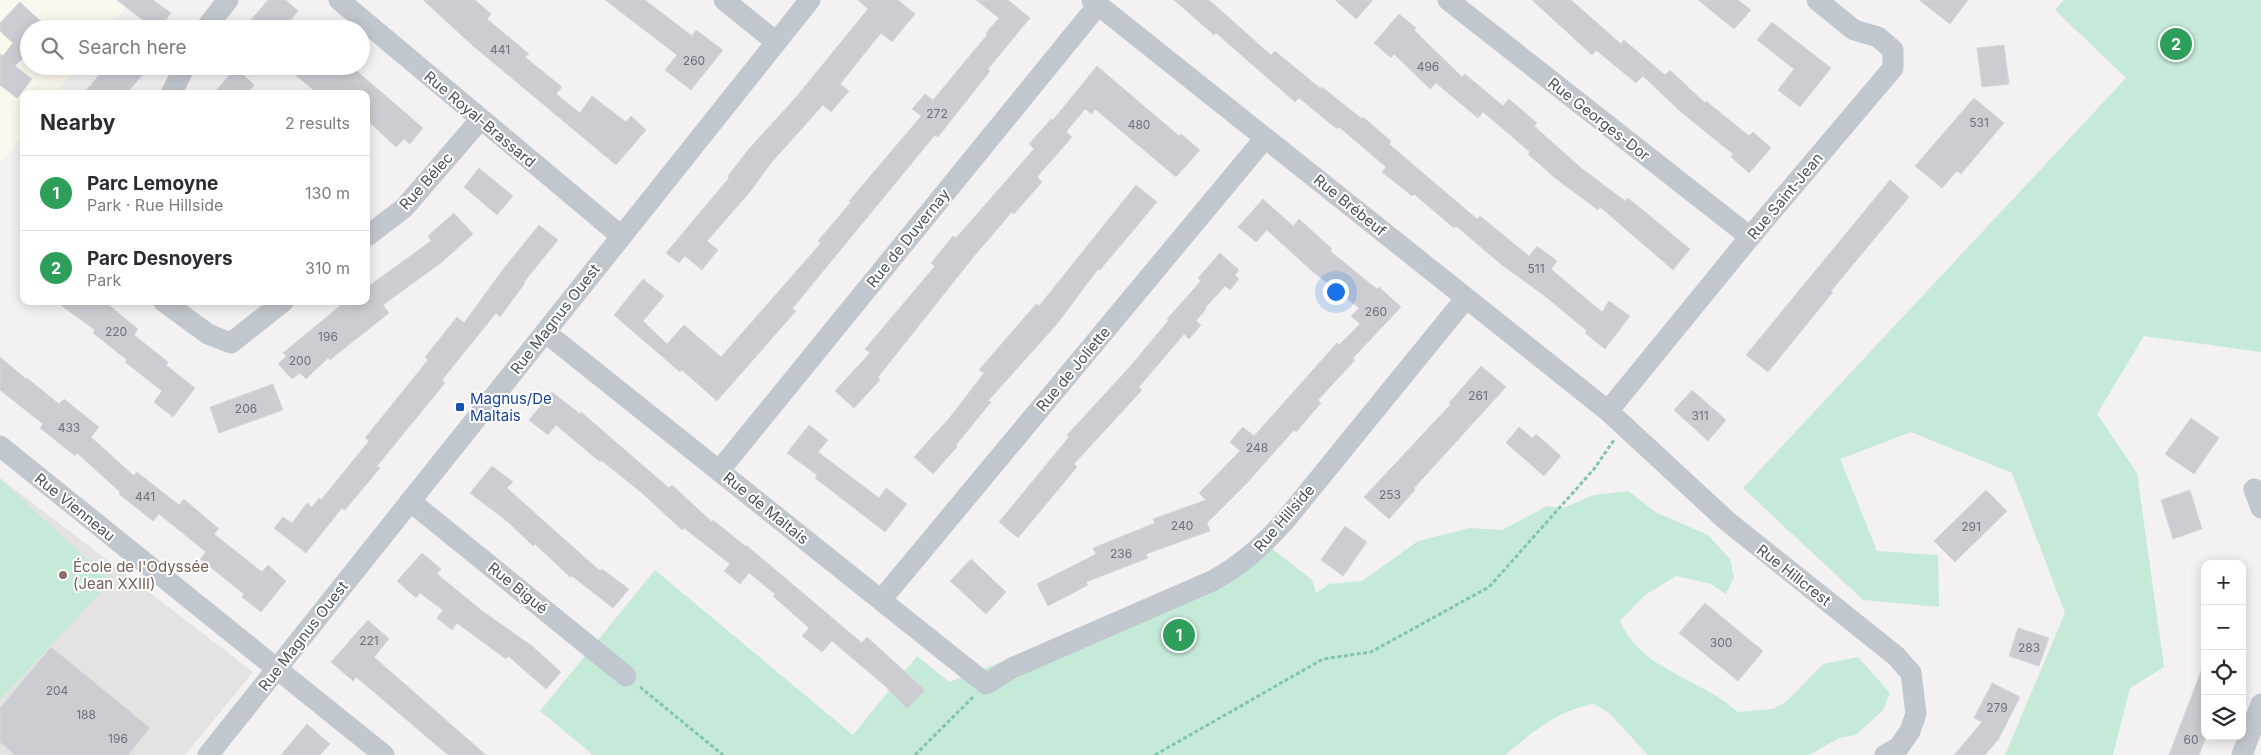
<!DOCTYPE html>
<meta charset="utf-8">
<style>
:root{--surface:#fff;--page:#f7f7f7;--text:#2b2b33;--muted:#7c7c81;--line:#e1e1e2;--accent:#2c64d2}
body{margin:0;font-family:Inter,sans-serif;background:var(--page);color:var(--text)}
.controls{position:absolute;right:15px;bottom:15px;display:grid;overflow:hidden;border-radius:10px;box-shadow:0 2px 12px #0003}
.controls button{width:45px;height:45px;display:grid;place-items:center;padding:0;border:0;border-bottom:1px solid var(--line);background:var(--surface);color:var(--text);font:25px sans-serif}
.you{position:absolute;left:1335px;top:291px;width:18px;height:18px;margin:-12px;border:4px solid #fff;border-radius:50%;background:#1a73e8;box-shadow:0 0 0 8px #1a73e833}
.badge{display:grid;place-items:center;width:32px;height:32px;border-radius:50%;background:var(--accent);color:#fff;font-size:16px;font-weight:700}
.pin{position:absolute;translate:-50% -50%;border:2px solid #fff;box-shadow:0 1px 5px #0006}
.list{margin:0;padding:0;list-style:none}
h2{display:flex;justify-content:space-between;align-items:center;height:65px;margin:0;padding:0 20px;font-size:21px}
h2 small{font-size:16px;font-weight:400;color:var(--muted)}
.list li{display:grid;grid-template-columns:32px 1fr auto;gap:15px;align-items:center;box-sizing:border-box;height:75px;padding:0 20px;border-top:1px solid var(--line)}
.list b{display:block;font-size:19px;white-space:nowrap}
.list p{margin:0;font-size:16px;white-space:nowrap;color:var(--muted)}
.list em{font-size:16px;font-style:normal;color:var(--muted)}
.icon{flex:none;width:28px;height:28px;fill:none;stroke:currentColor;stroke-width:2;stroke-linecap:round;stroke-linejoin:round}
.map{position:relative;flex:none;width:2261px;height:755px;overflow:hidden}
.search{position:absolute;background:var(--surface);box-shadow:0 2px 12px #0003;left:20px;top:20px;width:350px;height:55px;display:flex;align-items:center;gap:12px;box-sizing:border-box;padding:0 18px;border-radius:28px;color:var(--muted);font-size:19px}
.panel{position:absolute;background:var(--surface);box-shadow:0 2px 12px #0003;left:20px;top:90px;width:350px;height:215px;border-radius:10px}
.map>svg:first-child{display:block}
.commercial{fill:#fbf8ed}
.education{fill:#e4e3e2}
.green{fill:#c5ebd8}
.building{fill:#cbcdd3;stroke:#d6d7dc}
.lines{fill:none;stroke-linecap:round;stroke-linejoin:round}
.path{stroke:#80c6ab;stroke-width:3;stroke-dasharray:4 2.5;stroke-linecap:butt}
.minor{stroke:#c1c7ce;stroke-width:21}
.transit-dot{fill:#1a4fb4;stroke:#fff;stroke-width:2}
.education-dot{fill:#8d6e63;stroke:#fff;stroke-width:2}
.labels{text-anchor:middle;dominant-baseline:central;stroke-width:4;stroke-linejoin:round;paint-order:stroke}
.number-label{font-size:12px;fill:#6b717a}
.street-label{font-size:15px;fill:#4b525d;stroke:#fff}
.transit-label{font-size:15px;fill:#164399;stroke:#fff;text-anchor:start}
.education-label{font-size:15px;fill:#785e54;stroke:#fff;text-anchor:start}
</style>
<div class="map">
<svg width="2261" height="755" viewBox="0 0 2261 755">
<rect width="100%" height="100%" fill="#f3f1f1"/>
<path class="commercial" d="M2,0H132L109,29H29V66H78L56,94H24V134L0,164V2Z"/>
<path class="education" d="M0,478L253,672L185,755H0Z"/>
<path class="green" d="M2064,0H2261V352L2144,336L2097,414L2137,473L2164,667L2130,688L2113,755H2005L2065,613L2012,473L1911,432L1840,459L1877,551L1938,555L1939,607L1863,600L1743,488L2126,78L2055,10Z
M0,479L111,581L0,700Z
M1628,491L1657,513L1708,535L1730,559L1734,577L1726,594L1711,584L1676,576L1645,595L1620,621C1638,661 1674,671 1709,692C1720,697 1729,705 1738,712L1773,709L1787,701L1823,664L1858,657L1890,693L1883,710L1856,735L1839,738L1809,755H1648L1609,713L1594,704C1556,711 1534,731 1505,755H593L540,711L655,570L853,735L917,656L949,682L1212,581L1265,543L1312,580L1316,593L1329,584L1362,581L1418,541L1470,528L1502,530L1547,506L1563,508L1594,495Z"/>
<path class="building" d="M117,0H153L171,13L159,29H154Z
M268,0H286L298,11L283,29H243Z
M423,0H475L491,14L487,19L529,54L525,57L562,87L556,94L580,113L592,96L626,122L631,116L646,130L616,165L472,45Z
M605,0H645L692,36L696,30L723,50L691,90L665,70L677,55Z
M858,0H898L915,14L892,42L881,33L840,84L849,91L831,112L823,105L771,163L749,193L707,241L718,250L702,270L685,256L679,263L666,253L729,178L728,176L748,150L797,96L868,9Z
M976,0H1008L1030,18L988,69L990,71L938,137L935,135L792,309L796,311L717,401L682,370L680,372L614,315L643,279L664,296L643,321L667,344L684,325L721,357L821,243L818,241L851,202L849,201L917,121L921,116L912,109L925,94L933,100L987,35L986,33L999,18Z
M1174,0H1209L1271,55L1275,51L1321,89L1322,87L1362,119L1363,117L1391,141L1389,144L1477,219L1480,216L1529,256L1537,246L1557,261L1551,269L1602,312L1609,301L1630,316L1605,349L1585,333L1587,331L1546,297L1502,265L1456,226L1454,228L1414,194L1412,196L1382,172L1386,167L1339,127L1337,129L1299,98L1295,102L1216,33L1214,35Z
M1335,0H1373L1356,19Z
M1532,0H1571L1621,44L1624,40L1665,75L1670,70L1705,103L1706,101L1749,136L1753,132L1771,148L1749,173L1731,157L1733,154L1681,112L1643,76L1636,83L1596,50L1592,55Z
M1698,0H1738L1751,10L1734,29Z
M1919,0H1968L1950,24Z
M20,2L49,29H29V57L26,55L15,66L32,79L17,98L0,85V54L3,56L13,43L0,31V23Z
M1399,14L1416,28L1414,30L1462,77L1465,74L1503,106L1509,99L1537,123L1534,126L1581,168L1625,201L1628,198L1690,249L1673,270L1600,207L1598,210L1555,178L1528,154L1530,152L1483,112L1478,118L1436,83L1430,89L1394,54L1391,58L1374,43Z
M1772,22L1831,68L1800,107L1778,90L1794,69L1757,40Z
M2004,45L2009,84L1982,87L1977,48Z
M107,66H150L126,94H83Z
M285,66H351L423,128L410,144L404,139L396,147L366,119V94H318Z
M1097,66L1179,136L1181,134L1200,150L1176,177L1095,109L1092,114L1085,109L1066,132L1072,137L1037,177L1042,182L1014,214L1012,212L975,255L878,377L880,380L854,408L835,391L870,353L865,349L935,266L931,263L953,236L956,238L1034,149L1029,144L1051,119L1053,120Z
M236,68L254,85L247,94H213Z
M1974,98L2004,123L1961,174L1957,171L1942,188L1915,166Z
M479,168L513,196L497,215L464,187Z
M1890,180L1909,197L1831,291L1833,292L1768,372L1746,355Z
M1136,185L1157,202L1100,270L1098,269L1057,324L988,401L991,402L956,445L957,447L933,474L914,457L951,416L984,373L979,370L1036,304L1039,306Z
M1263,199L1293,226L1299,219L1332,249L1330,251L1377,289L1379,287L1401,307L1353,358L1355,360L1318,400L1321,403L1296,432L1294,430L1247,483L1207,523L1210,531L1146,554L1148,558L1086,582L1088,585L1048,606L1037,584L1096,554L1093,548L1155,523L1153,519L1206,500L1199,493L1240,451L1230,442L1243,427L1254,436L1337,343L1339,345L1360,324L1351,316L1359,308L1312,271L1267,230L1256,242L1238,227Z
M454,213L473,234L442,262L383,305L389,313L346,347L330,360L328,358L306,379L300,373L292,379L278,364L286,356L283,353L346,301H366V288L431,241L428,236Z
M539,225L558,240L524,282L525,283L500,317L496,313L442,380L445,383L377,466L380,468L345,510L342,508L306,553L274,528L283,517L292,523L307,503L312,507L319,498L321,500L369,441L365,438L428,360L425,357L457,317L464,323L504,268Z
M1220,253L1239,270L1235,275L1239,279L1230,290L1225,286L1205,308L1206,309L1196,321L1201,325L1189,339L1184,334L1139,387L1142,390L1074,464L1077,467L1018,538L999,522L1069,437L1067,435L1127,370L1169,320L1167,319L1201,281L1198,278Z
M55,301H104L138,329L134,335L168,362L166,365L195,388L173,417L154,402L162,391L125,362L127,360L93,333L95,330Z
M0,357L26,379L27,378L59,404L64,399L99,427L91,437L134,476L137,472L179,505L184,499L219,529L214,534L262,572L268,565L286,581L261,612L242,597L244,594L200,559L206,552L159,514L153,521L119,494L120,492L77,453L75,456L40,428L43,424L0,390Z
M1481,366L1506,387L1414,488L1415,490L1389,519L1364,497L1451,404L1449,403Z
M273,384L283,410L219,433L210,407Z
M1692,390L1726,420L1708,441L1674,410Z
M552,392L580,414L581,412L669,488L672,485L712,522L713,520L745,546L746,545L862,643L867,637L925,690L907,709L884,685L832,641L822,652L802,636L809,628L773,596L775,594L749,573L740,584L724,571L730,564L684,528L682,530L642,493L601,460L600,462L556,425L548,435L529,420Z
M2191,418L2219,438L2194,474L2165,454Z
M809,425L828,440L818,452L879,498L886,488L907,504L885,532L815,478L817,475L787,453Z
M1519,427L1532,438L1536,434L1561,456L1544,476L1506,443Z
M492,466L513,482L507,488L600,571L602,569L629,589L613,608L572,576L570,577L535,544L533,546L508,522L470,493Z
M1986,490L2007,511L1955,562L1934,541Z
M2190,490L2202,529L2173,539L2161,500Z
M1345,526L1367,542L1343,576L1321,560Z
M422,553L441,569L437,574L481,610L532,646L561,672L546,689L508,656L506,659L457,623L452,630L437,618L443,610L420,593L416,598L397,581Z
M971,559L1006,592L986,614L950,581Z
M1705,603L1763,651L1738,681L1679,633Z
M368,620L389,639L374,657L486,755H448L356,677L353,681L331,662Z
M2018,628L2049,638L2039,666L2009,656Z
M51,647L150,728L128,755H15L0,742V708Z
M2203,666L2205,667V740L2199,755H2169Z
M1992,683L2020,697L1998,740L1985,755H1954L1982,722L1974,718Z
M307,724L330,744L320,755H281Z"/>
<g class="lines">
<path class="path" d="M640,687L723,755
M915,755L973,697
M1155,755L1323,659L1371,652L1489,587L1594,469L1614,440"/>
<path class="minor" d="M339,0L621,236
M724,0L776,42
M1092,0L1608,411L1727,521L1896,656L1911,673L1916,714L1910,731L1899,747L1885,755
M1448,0L1750,237
M205,29L228,0
M171,94L185,66
M366,237L404,208L480,120
M163,301L208,334L231,343L284,301
M545,332L986,684L1012,668L1212,581C1240,566 1261,547 1283,523L1466,298
M1608,411L1750,237L1893,68V50L1878,37L1854,30L1817,0
M0,446L384,755
M719,471L1098,5
M2254,489L2261,508
M410,501L626,676
M881,600L1265,138
M208,755L810,0
M2242,755L2261,704"/>
</g>
<rect class="transit-dot" x="455" y="402" width="10" height="10" rx="2.5"/>
<circle class="education-dot" cx="63" cy="575" r="5"/>
<g class="labels">
<g class="number-label">
<text x="500" y="49">441</text>
<text x="694" y="60">260</text>
<text x="1428" y="66">496</text>
<text x="937" y="113">272</text>
<text x="1979" y="122">531</text>
<text x="1139" y="124">480</text>
<text x="1536" y="268">511</text>
<text x="1376" y="311">260</text>
<text x="116" y="331">220</text>
<text x="328" y="336">196</text>
<text x="300" y="360">200</text>
<text x="1478" y="395">261</text>
<text x="246" y="408">206</text>
<text x="1700" y="415">311</text>
<text x="69" y="427">433</text>
<text x="1257" y="447">248</text>
<text x="1390" y="494">253</text>
<text x="145" y="496">441</text>
<text x="1182" y="525">240</text>
<text x="1971" y="526">291</text>
<text x="1121" y="553">236</text>
<text x="369" y="640">221</text>
<text x="1721" y="642">300</text>
<text x="2029" y="647">283</text>
<text x="57" y="690">204</text>
<text x="1997" y="707">279</text>
<text x="86" y="714">188</text>
<text x="118" y="738">196</text>
<text x="2191" y="739">60</text>
</g>
<g class="street-label">
<text transform="translate(480 119) rotate(40)">Rue Royal-Brassard</text>
<text transform="translate(1599 119) rotate(38)">Rue Georges-Dor</text>
<text transform="translate(426 181) rotate(-48)">Rue Bélec</text>
<text transform="translate(1785 196) rotate(-50)">Rue Saint-Jean</text>
<text transform="translate(1350 205) rotate(39)">Rue Brébeuf</text>
<text transform="translate(908 238) rotate(-51)">Rue de Duvernay</text>
<text transform="translate(555 319) rotate(-52)">Rue Magnus Ouest</text>
<text transform="translate(1073 369) rotate(-50)">Rue de Joliette</text>
<text transform="translate(75 507) rotate(39)">Rue Vienneau</text>
<text transform="translate(766 508) rotate(39)">Rue de Maltais</text>
<text transform="translate(1284 518) rotate(-49)">Rue Hillside</text>
<text transform="translate(1794 575) rotate(38)">Rue Hillcrest</text>
<text transform="translate(518 588) rotate(39)">Rue Bigué</text>
<text transform="translate(303 636) rotate(-52)">Rue Magnus Ouest</text>
</g>
<g class="transit-label">
<text x="470" y="398">Magnus/De<tspan x="470" dy="17">Maltais</tspan></text>
</g>
<g class="education-label">
<text x="73" y="566">École de l'Odyssée<tspan x="73" dy="17">(Jean XXIII)</tspan></text>
</g>
</g>
</svg>
<div class="controls">
<button>+</button>
<button>−</button>
<button><svg class="icon" aria-label="locate" viewBox="0 0 24 24"><circle cx="12" cy="12" r="6"/><path d="M12 2v4M12 18v4M2 12h4M18 12h4"/></svg></button>
<button><svg class="icon" aria-label="layers" viewBox="0 0 24 24"><path d="M12 4l9 5-9 5-9-5zM3 14l9 5 9-5"/></svg></button>
</div>
<div class="you"></div>
<div class="pin badge" style="left:1179px;top:635px;background:#2e9e5b">1</div>
<div class="pin badge" style="left:2176px;top:44px;background:#2e9e5b">2</div>
<div class="search"><svg class="icon" aria-label="search" viewBox="0 0 24 24"><circle cx="10" cy="10" r="6"/><path d="M15 15l6 6"/></svg>Search here</div>
<section class="panel">
<h2>Nearby<small>2 results</small></h2>
<ul class="list">
<li><span class="badge" style="background:#2e9e5b">1</span><div><b>Parc Lemoyne</b><p>Park · Rue Hillside</p></div><em>130 m</em></li>
<li><span class="badge" style="background:#2e9e5b">2</span><div><b>Parc Desnoyers</b><p>Park</p></div><em>310 m</em></li>
</ul>
</section>
</div>
